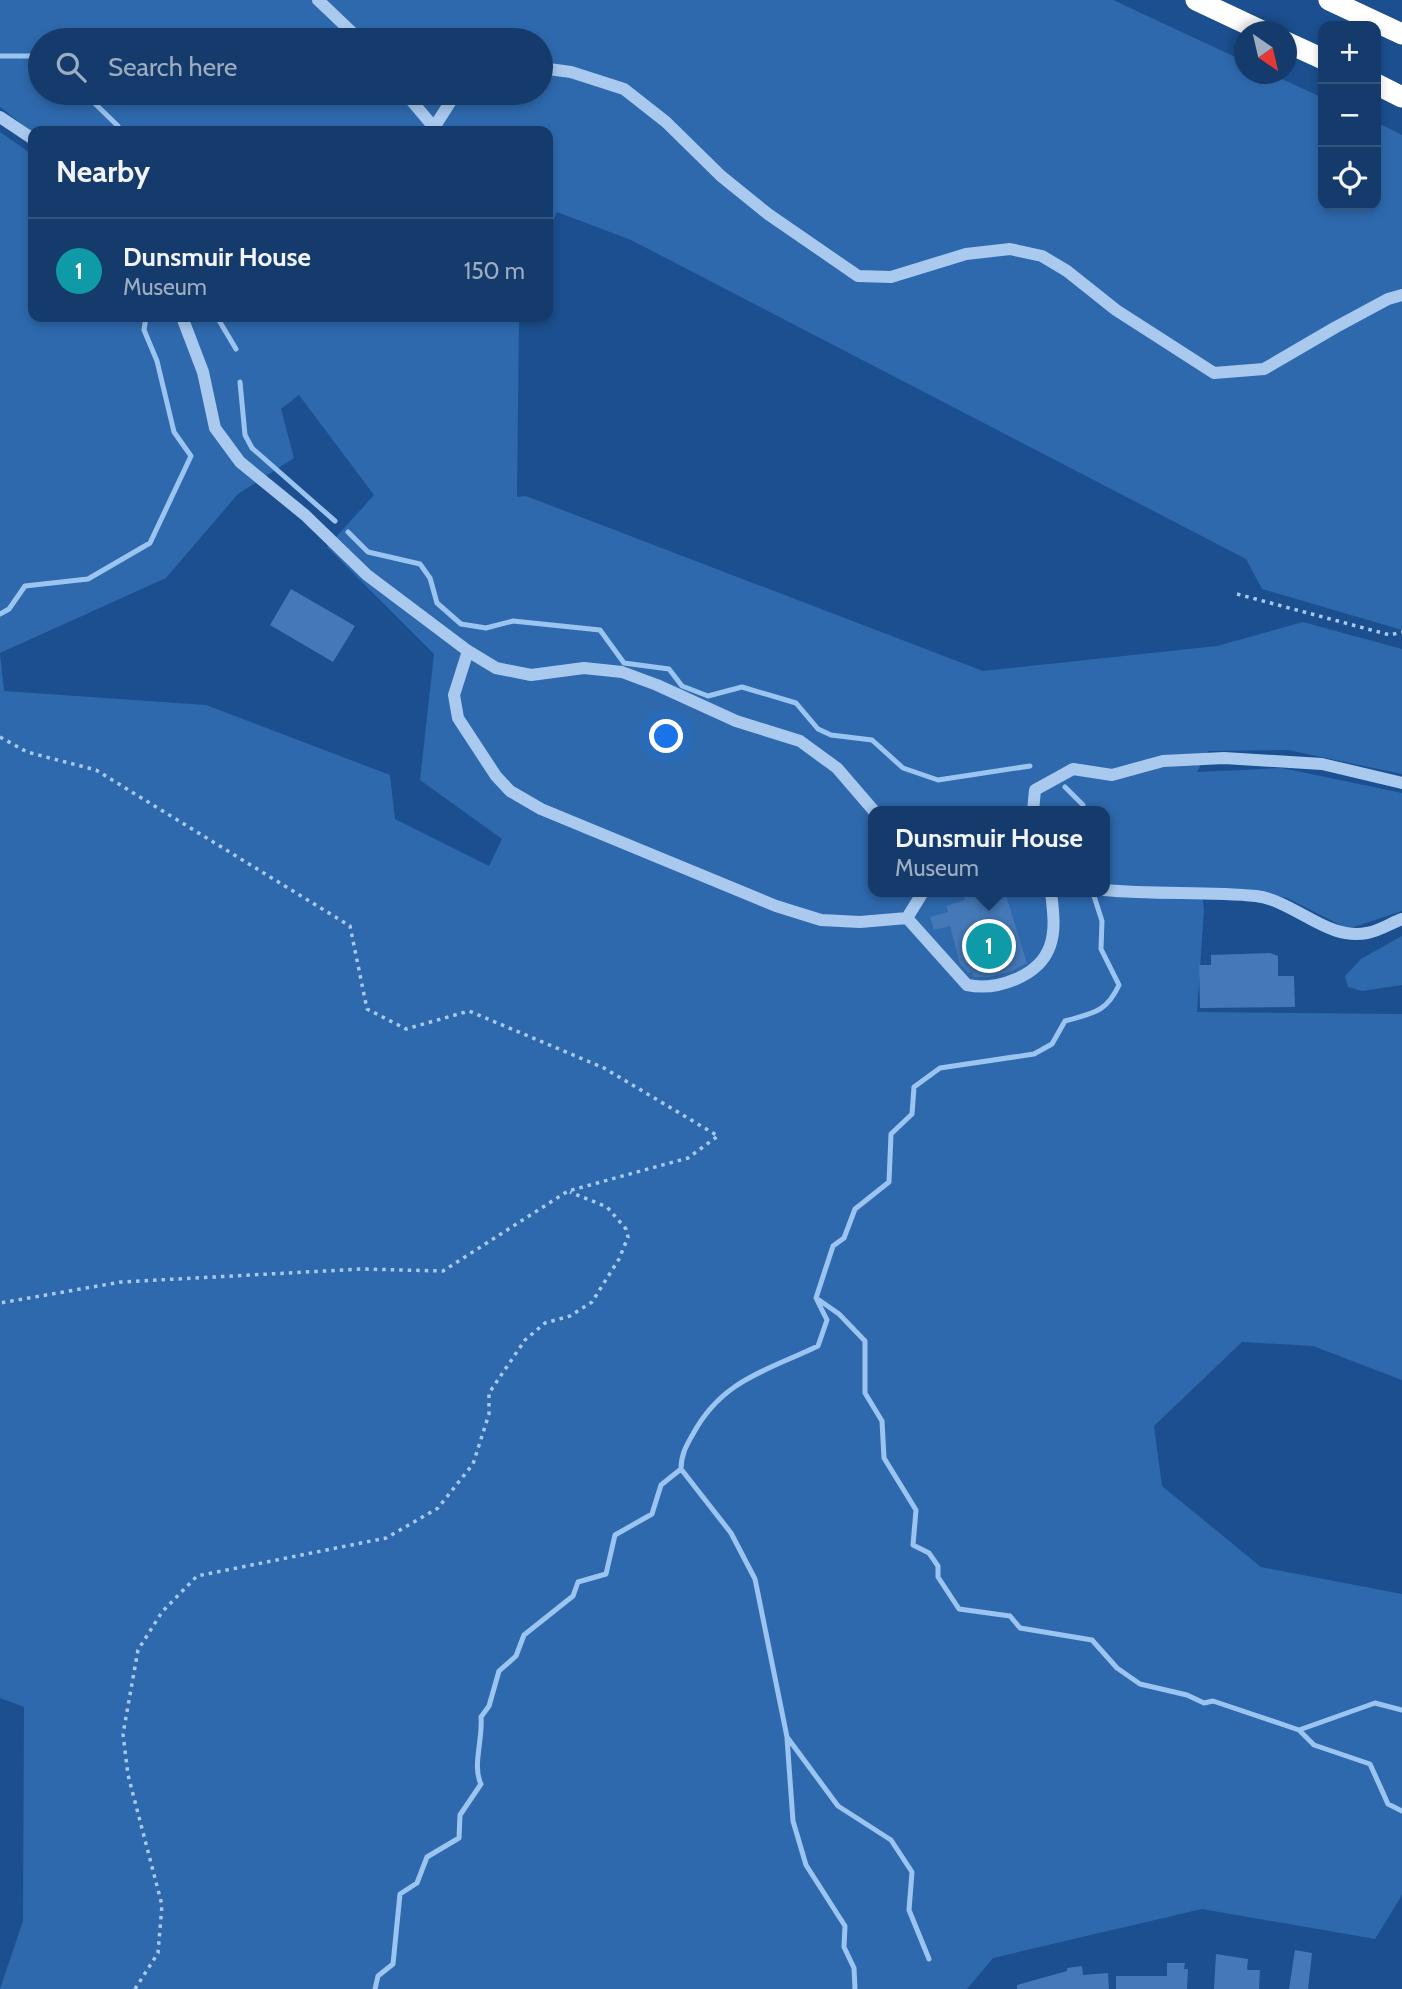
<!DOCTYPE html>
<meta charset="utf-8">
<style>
:root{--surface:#143b6b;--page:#214673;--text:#f1f3f6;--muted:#9dadc1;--line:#33557e;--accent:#ffd166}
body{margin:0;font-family:Cabin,sans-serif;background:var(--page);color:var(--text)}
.controls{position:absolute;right:21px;top:21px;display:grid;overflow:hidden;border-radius:14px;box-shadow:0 4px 10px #0003}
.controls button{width:63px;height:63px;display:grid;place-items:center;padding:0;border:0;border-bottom:2px solid var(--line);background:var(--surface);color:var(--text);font:35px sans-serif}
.compass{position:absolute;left:1234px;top:21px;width:63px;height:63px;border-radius:50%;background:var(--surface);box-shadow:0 4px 10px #0003;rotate:146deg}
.you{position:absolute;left:667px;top:737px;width:24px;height:24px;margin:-18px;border:5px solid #fff;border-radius:50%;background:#1a73e8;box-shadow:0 0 0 10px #1a73e833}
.badge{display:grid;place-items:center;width:46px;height:46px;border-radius:50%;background:var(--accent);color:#fff;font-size:23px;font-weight:700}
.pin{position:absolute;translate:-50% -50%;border:4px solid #fff;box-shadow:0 2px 7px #0006}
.popup{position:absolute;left:868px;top:806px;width:242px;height:91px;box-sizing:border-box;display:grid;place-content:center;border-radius:14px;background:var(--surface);filter:drop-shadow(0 2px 5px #0005);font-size:23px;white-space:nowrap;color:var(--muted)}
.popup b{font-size:26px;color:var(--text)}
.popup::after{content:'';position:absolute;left:50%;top:100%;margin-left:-14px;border:14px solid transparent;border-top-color:var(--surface)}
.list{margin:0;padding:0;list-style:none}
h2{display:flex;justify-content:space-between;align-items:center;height:91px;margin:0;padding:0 28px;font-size:30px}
h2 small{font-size:23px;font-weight:400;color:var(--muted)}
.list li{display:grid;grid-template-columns:46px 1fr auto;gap:21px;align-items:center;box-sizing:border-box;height:105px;padding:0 28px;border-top:2px solid var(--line)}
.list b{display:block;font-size:26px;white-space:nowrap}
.list p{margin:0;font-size:23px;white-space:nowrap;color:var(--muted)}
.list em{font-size:23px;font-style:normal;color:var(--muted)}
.icon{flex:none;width:38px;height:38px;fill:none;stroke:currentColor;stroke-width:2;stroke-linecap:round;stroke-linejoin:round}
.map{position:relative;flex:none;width:1402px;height:1989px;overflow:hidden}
.search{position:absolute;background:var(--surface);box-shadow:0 4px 10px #0003;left:28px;top:28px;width:525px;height:77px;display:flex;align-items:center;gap:18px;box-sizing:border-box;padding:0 24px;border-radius:38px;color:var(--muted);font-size:26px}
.panel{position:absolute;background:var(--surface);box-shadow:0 4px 10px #0003;left:28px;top:126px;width:525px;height:196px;border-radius:14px}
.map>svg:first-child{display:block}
.green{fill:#2e69ad;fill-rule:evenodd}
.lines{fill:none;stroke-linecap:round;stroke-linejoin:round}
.stream{stroke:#9cc4f0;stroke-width:5}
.building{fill:#4478b7}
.path{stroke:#a9c9ee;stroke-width:3.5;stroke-dasharray:3.5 5;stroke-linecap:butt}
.minor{stroke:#a9c9ee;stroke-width:12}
.highway{stroke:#fff;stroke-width:21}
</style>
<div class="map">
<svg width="1402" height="1989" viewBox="0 0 1402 1989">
<rect width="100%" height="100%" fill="#1b4f8f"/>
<path class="green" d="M0,0H1113L1244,61V74H1271L1323,98V205H1376V122L1402,135V630L1262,589L1246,559L631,240L557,212L548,232V131L33,133L0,107ZM40,40H541V93H40Z
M0,132L33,155V317H519L517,497L526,496L983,671L1217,646L1303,622L1402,649V774L1288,750L1208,751L1197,772L1282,768L1402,793V911L1348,929L1287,898L1254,890L1201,888L1204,909L1197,1012L1402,1014V1380L1313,1346L1242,1342L1154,1426L1162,1486L1261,1567L1402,1594V1895L1375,1939L1202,1909L993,1958L967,1989H0L23,1921L24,1707L0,1698ZM299,395L374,495L327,547L434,654L420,780L502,839L489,866L395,819L390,775L206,705L4,691L0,653L166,578L238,494L294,458L281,409ZM874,811H1104V892H874Z
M1402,936V985L1362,991L1348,987L1345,976L1361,959Z"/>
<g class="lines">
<path class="stream" d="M0,56H40
M84,93L118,126L116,131
M217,317L236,349
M240,382L245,435L252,448L335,521
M348,532L368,552L420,564L430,578L437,603L461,624L486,628L513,621L600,630L624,663L669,669L682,686L708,696L742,687L796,703L818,729L831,735L872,740L903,768L938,780L1030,766
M0,614L9,609L25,586L88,579L150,543L191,456L174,432L157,361L144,330L146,317
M1065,787L1083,805L1082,811
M819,1300L839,1314L865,1341V1393L882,1421L884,1458L916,1510L913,1545L929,1553L938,1566V1577L959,1609L1010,1616L1020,1628L1092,1640L1117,1668L1140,1684L1187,1695L1204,1703L1213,1701L1299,1730L1314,1745L1370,1764L1388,1804L1402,1811
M681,1469L731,1533L755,1579L787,1737L838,1806L891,1840L912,1872L909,1910L929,1959
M1299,1730L1375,1703L1402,1710
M787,1738L793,1821L806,1865L845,1926L844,1947L854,1968L855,1989
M375,1989L378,1976L393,1964L400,1894L417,1883L427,1857L459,1838L460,1815L481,1784C472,1766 483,1740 481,1717L489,1706L499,1671L516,1656L524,1635L573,1596L578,1582L606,1574L615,1535L652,1514L661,1485L681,1469C681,1455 686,1446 693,1434C722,1380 766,1371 818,1346L827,1320L816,1298L833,1246L844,1238L855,1209L889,1182L891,1134L912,1114L914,1087L940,1068L1034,1054L1052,1044L1065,1021C1093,1013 1106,1013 1119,985L1101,949L1102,921L1094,896"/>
</g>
<path class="building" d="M291,589L355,626L333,662L270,625Z
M963,892H1005L1027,963L1012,971L990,977H974L972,972L968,973L960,964L950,926L934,930L930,917L948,912L946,906L965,900Z
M1270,953L1278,956V976H1294L1295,1007L1200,1008L1199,965H1211V955Z
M1295,1950L1312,1953L1308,1989H1289Z
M1216,1954L1248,1959L1247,1970H1260L1259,1989H1214Z
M1167,1963H1185L1184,1969H1188L1187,1989H1116V1976H1167Z
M1082,1966L1083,1975L1108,1973L1109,1989H1017V1985L1067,1971V1968Z"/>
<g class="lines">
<path class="path" d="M1237,594L1390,635L1402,632
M0,737L27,752L96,770L350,926L367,1009L406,1029L469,1011L604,1068L718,1136L688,1158L568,1191L443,1271L362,1269L121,1282L0,1303
M135,1989L158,1953L162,1905L128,1775L123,1734L138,1650L162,1612L197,1576L386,1538L438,1508L473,1464L489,1414V1393L525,1340L545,1323L570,1316L592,1302L619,1259L628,1237L626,1229L607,1207L570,1192"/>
<path class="minor" d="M318,0L360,40
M541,68L571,72L624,89L666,122L721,176L768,214L858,276L891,277L966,254L1010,249L1042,256L1067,271L1116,310L1214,373L1264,369L1336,327L1388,299L1402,295
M405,93L437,131
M0,117L33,139
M435,126L456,93
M182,317L203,372L215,428L240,462L305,515L367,575L468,651L496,668L531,675L584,668L622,672L657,685L736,721L800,741L837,768L874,811
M468,651L454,695L458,718L496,776L510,791L541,809L776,906L821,920L860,922L907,918L967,985C996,991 1039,977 1050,946C1056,929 1053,910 1051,892
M1033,811L1035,790L1073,769L1112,775L1163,761L1224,758L1322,764L1402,783
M1104,890C1155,895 1206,891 1256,896C1295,901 1327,941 1367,933C1379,931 1391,923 1402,919
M907,918L923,892"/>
<path class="highway" d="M1196,0L1264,32
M1329,0L1402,34
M1286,42L1323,59
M1376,84L1402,97"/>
</g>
</svg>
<div class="controls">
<button>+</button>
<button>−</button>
<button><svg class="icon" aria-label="locate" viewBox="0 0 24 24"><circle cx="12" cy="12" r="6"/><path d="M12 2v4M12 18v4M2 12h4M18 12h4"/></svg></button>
</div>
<svg class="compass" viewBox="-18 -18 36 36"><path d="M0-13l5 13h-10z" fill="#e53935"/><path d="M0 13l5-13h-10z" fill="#9dadc1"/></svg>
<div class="you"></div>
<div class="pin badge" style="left:989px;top:946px;background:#0f9aa8">1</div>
<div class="popup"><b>Dunsmuir House</b>Museum</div>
<div class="search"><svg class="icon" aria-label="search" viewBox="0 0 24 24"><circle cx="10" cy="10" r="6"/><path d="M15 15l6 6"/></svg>Search here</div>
<section class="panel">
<h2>Nearby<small></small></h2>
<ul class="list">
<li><span class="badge" style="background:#0f9aa8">1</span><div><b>Dunsmuir House</b><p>Museum</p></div><em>150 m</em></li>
</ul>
</section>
</div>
